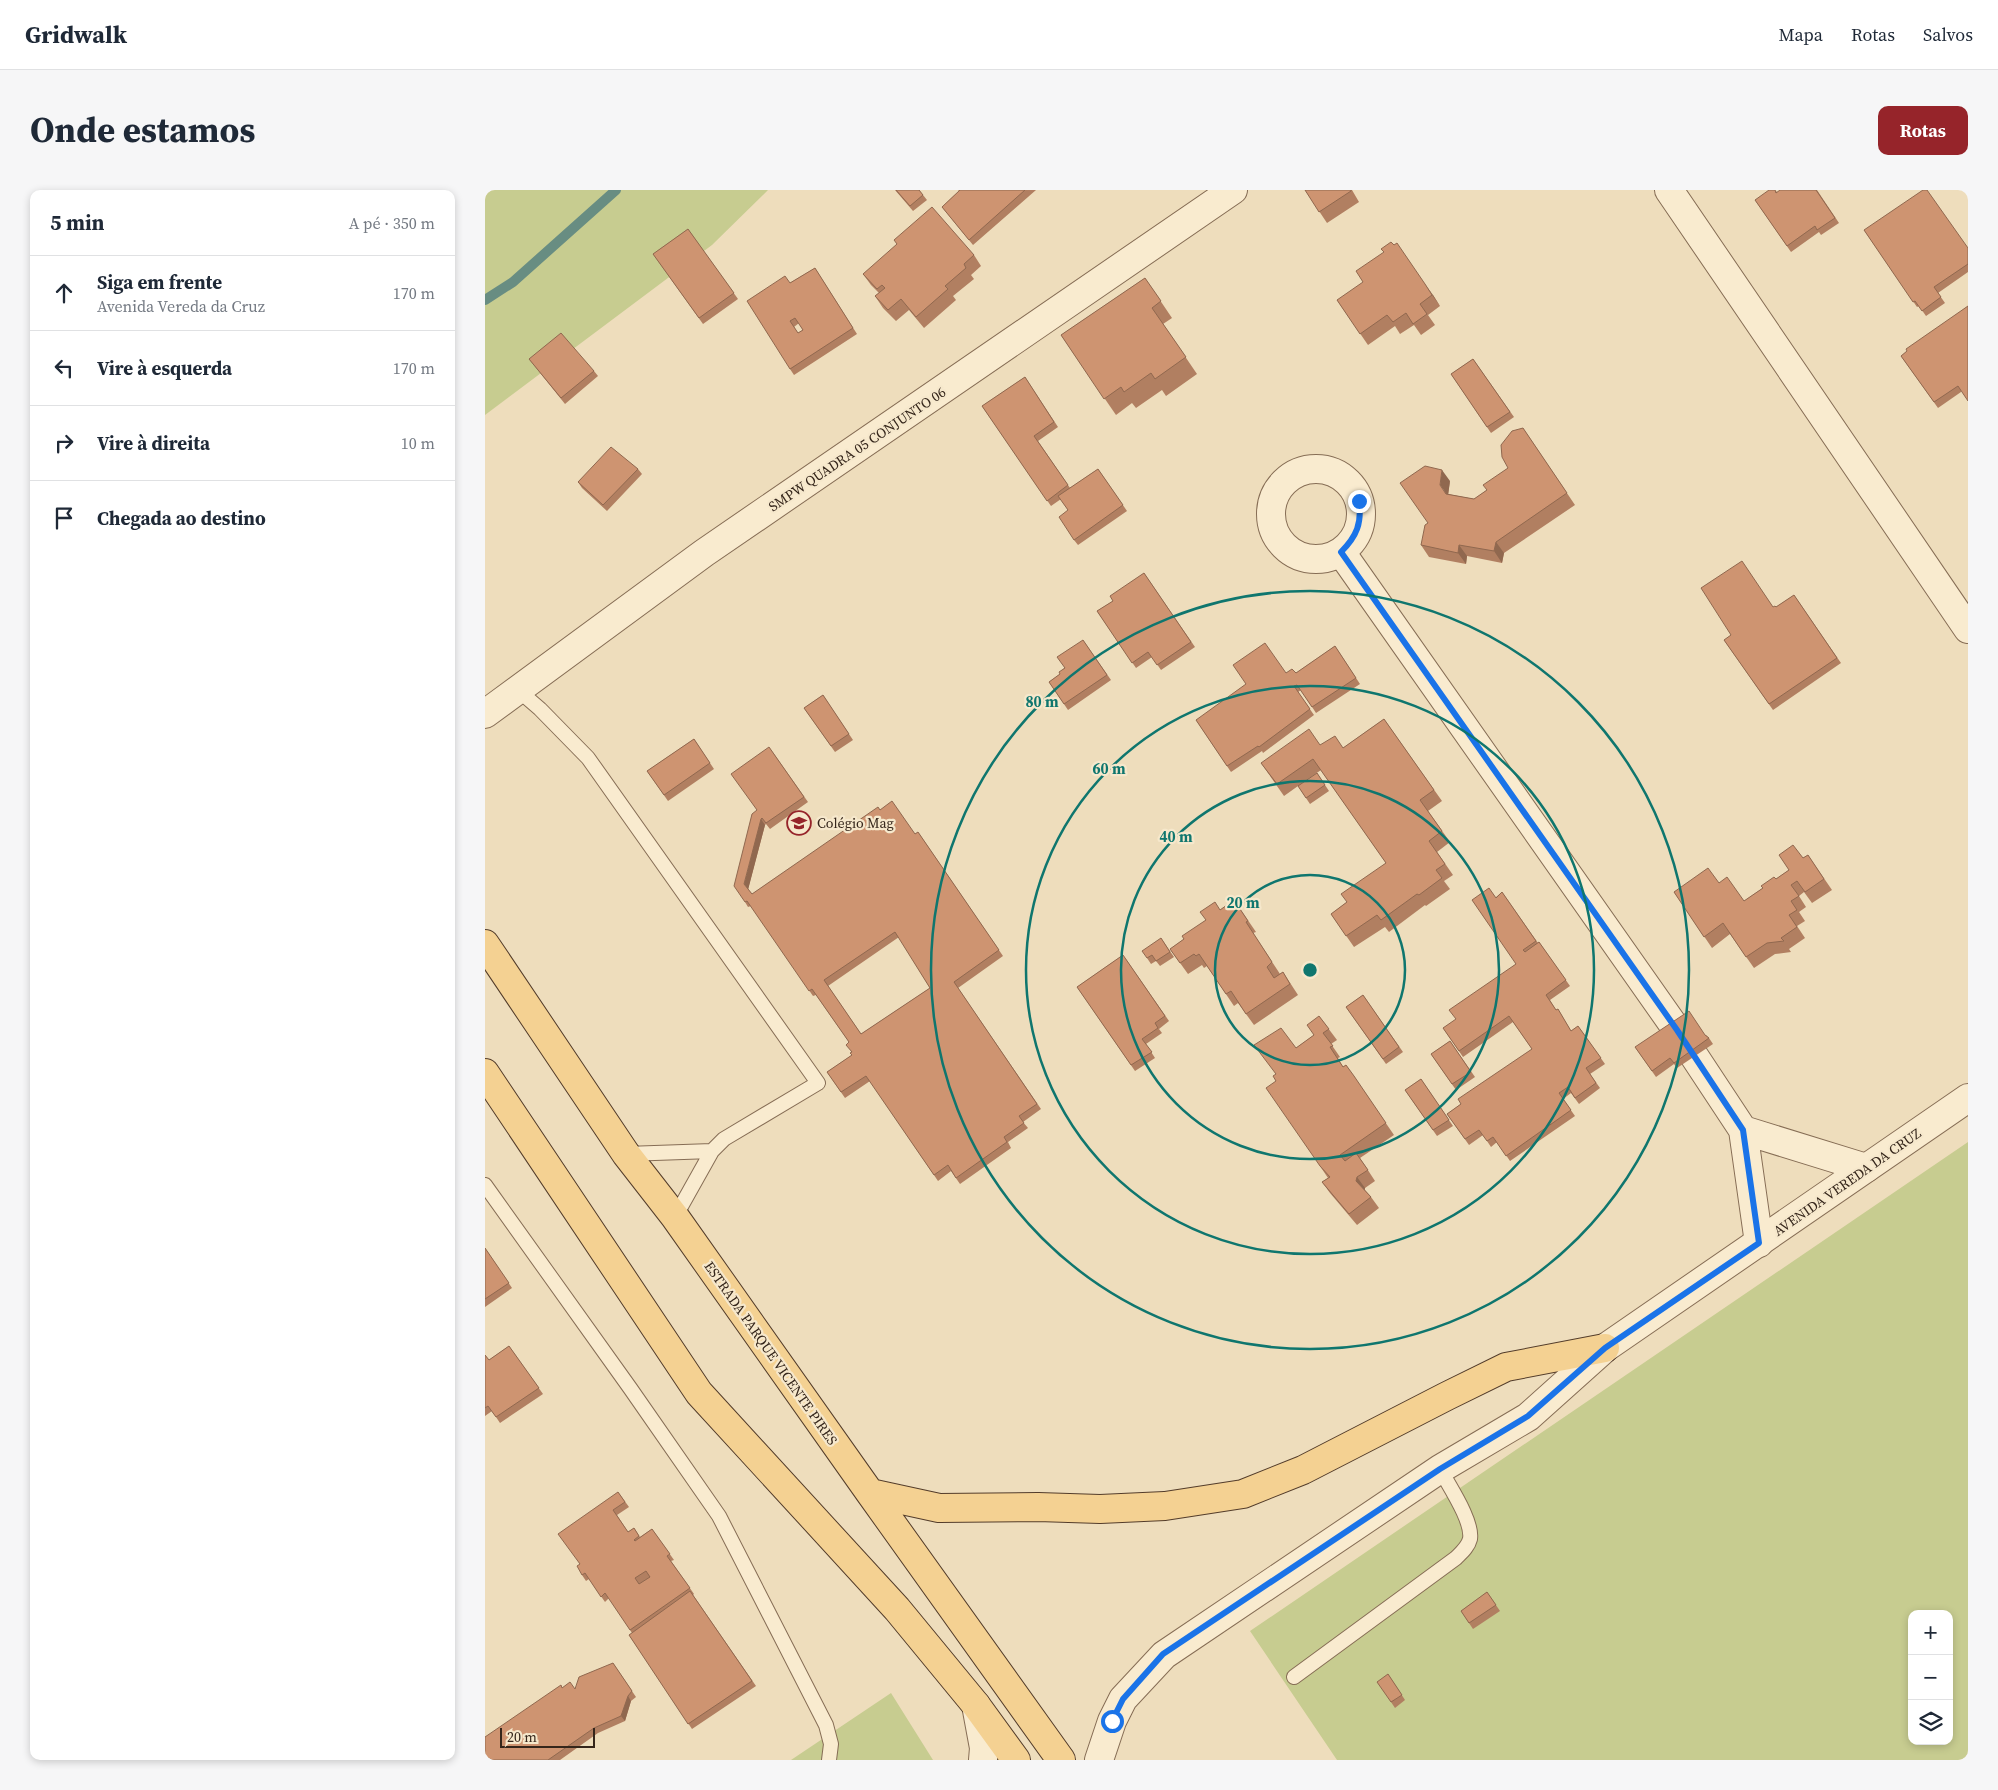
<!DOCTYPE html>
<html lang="pt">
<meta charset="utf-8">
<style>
:root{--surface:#fff;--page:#f6f6f7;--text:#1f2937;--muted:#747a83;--line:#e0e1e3;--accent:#96242a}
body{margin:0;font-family:"Source Serif 4",serif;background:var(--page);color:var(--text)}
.controls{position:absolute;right:15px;bottom:15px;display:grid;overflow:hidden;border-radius:10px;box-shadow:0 2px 8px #0003}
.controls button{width:45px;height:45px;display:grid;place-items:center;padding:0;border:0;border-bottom:1px solid var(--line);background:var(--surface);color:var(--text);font:25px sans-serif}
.scale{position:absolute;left:15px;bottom:12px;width:95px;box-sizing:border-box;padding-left:5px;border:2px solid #35261b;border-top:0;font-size:14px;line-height:18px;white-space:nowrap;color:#35261b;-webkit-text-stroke:4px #f6e8cc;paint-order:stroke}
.stop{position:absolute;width:15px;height:15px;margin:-11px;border:4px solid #1a73e8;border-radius:50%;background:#fff}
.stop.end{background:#1a73e8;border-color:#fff;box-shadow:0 1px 5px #0008}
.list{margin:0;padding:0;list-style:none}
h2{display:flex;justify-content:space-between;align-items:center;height:65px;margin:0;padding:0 20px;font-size:21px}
h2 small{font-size:16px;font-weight:400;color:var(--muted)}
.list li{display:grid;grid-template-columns:32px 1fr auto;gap:15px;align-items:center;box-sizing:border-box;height:75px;padding:0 20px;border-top:1px solid var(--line)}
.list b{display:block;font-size:19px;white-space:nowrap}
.list p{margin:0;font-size:16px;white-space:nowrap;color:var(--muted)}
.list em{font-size:16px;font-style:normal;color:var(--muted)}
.icon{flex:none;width:28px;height:28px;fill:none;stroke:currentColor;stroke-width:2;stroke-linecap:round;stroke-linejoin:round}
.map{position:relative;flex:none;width:1483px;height:1570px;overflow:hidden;border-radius:10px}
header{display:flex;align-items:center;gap:30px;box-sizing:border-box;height:70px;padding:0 25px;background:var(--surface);border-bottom:1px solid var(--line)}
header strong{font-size:24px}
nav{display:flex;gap:28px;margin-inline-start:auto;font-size:18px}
.intro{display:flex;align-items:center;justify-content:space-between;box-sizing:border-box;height:120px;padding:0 30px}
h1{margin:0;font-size:35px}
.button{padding:12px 22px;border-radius:10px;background:var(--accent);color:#fff;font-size:18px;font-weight:700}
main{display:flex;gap:30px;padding:0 30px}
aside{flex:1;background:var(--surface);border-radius:10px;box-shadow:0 2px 8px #0003}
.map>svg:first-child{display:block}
.green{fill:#c7cc90;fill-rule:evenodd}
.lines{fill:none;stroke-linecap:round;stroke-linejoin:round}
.stream{stroke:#688d82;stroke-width:10}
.service-casing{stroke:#866d55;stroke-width:16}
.minor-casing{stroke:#866d55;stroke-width:30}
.tertiary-casing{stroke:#866d55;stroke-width:30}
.primary-casing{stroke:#533c2a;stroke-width:30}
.service{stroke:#f9ebcf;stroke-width:14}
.minor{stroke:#f9ebcf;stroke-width:28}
.tertiary{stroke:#f9ebcf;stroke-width:28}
.primary{stroke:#f4d192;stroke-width:28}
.wall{fill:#b17f61;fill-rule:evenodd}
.shaded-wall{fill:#90684f}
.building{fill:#ce9471;stroke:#90684f;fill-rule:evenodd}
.route{stroke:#1a73e8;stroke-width:6}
.ring{fill:none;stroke:#0f766e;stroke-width:2.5}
.labels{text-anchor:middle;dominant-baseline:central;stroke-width:4.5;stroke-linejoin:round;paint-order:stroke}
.street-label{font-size:14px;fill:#35261b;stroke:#f6e8cc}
.poi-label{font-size:14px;fill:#35261b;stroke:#f6e8cc;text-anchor:start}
.centre{fill:#0f766e;stroke:#f6e8cc;stroke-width:2.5}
.ring-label{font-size:15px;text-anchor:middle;font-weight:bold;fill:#0f766e;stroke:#f6e8cc;stroke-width:4.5;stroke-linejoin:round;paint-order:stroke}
</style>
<header>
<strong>Gridwalk</strong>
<nav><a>Mapa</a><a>Rotas</a><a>Salvos</a></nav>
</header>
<div class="intro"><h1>Onde estamos</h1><a class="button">Rotas</a></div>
<main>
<aside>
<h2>5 min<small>A pé · 350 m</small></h2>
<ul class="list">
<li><svg class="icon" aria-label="ahead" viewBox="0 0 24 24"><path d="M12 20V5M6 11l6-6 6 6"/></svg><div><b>Siga em frente</b><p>Avenida Vereda da Cruz</p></div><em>170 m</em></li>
<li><svg class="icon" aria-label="left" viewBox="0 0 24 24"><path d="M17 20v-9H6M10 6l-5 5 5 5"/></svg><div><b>Vire à esquerda</b></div><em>170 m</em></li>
<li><svg class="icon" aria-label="right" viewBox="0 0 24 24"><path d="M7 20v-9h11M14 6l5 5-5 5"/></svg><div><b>Vire à direita</b></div><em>10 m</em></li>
<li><svg class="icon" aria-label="arrive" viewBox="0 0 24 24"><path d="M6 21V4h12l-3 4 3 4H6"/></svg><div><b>Chegada ao destino</b></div></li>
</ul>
</aside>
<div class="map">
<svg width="1483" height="1570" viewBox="0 0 1483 1570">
<rect width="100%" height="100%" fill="#eeddbc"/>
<path class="green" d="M0,0H283L227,55L0,225Z
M1483,952V1570H852L765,1441ZM1427,1424H1464V1551H1427Z
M406,1503L448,1570H306Z"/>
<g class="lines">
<path class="stream" d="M0,110L28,92L131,0"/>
<g class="service-casing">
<path id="service" d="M33,500L55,519L103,568L333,893L239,949L227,961L190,1027
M141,964L227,961
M0,995L145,1198L234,1326L341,1535L346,1554L344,1570
M809,1487L971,1368C977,1362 983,1357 985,1349C988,1331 964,1296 955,1279"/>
</g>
<g class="minor-casing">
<path id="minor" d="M1184,0L1483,439
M786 324a45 45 0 1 1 90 0a45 45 0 1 1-90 0Z
M856,362L1192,840L1258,940L1274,1053
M0,524L219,363L748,0
M1258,940L1381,978
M491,1515L499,1558L498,1570"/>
</g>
<g class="tertiary-casing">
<path id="tertiary" d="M614,1570L627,1531L638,1509L679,1465L955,1279L1043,1227L1120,1158L1483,908"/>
</g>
<g class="primary-casing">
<path id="primary" d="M0,754L141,964L190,1027L385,1303L576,1570
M0,883L214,1203L412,1419L491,1515L531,1570
M385,1303L454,1318L553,1317L615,1319L680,1316L758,1304L818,1280L962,1206L1021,1177L1120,1158"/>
</g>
<use href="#service" class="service"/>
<use href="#minor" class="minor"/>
<use href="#tertiary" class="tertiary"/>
<use href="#primary" class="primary"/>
</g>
<path class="wall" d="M410,0H434L442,10L428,21Z
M473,0H551L488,55L457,17L474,1Z
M820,0H867L874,12L842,33Z
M1290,0L1292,2L1332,0L1354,33L1336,45L1334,42L1306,62L1270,10Z
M203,39L253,109L218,134L168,64Z
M1379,40L1483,58V82L1453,103L1460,113L1441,126L1434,116L1432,117Z
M489,65L496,76L486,85L489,89L468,106L471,110L439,138L424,120L411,131L398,118L390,106L394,103L386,95L378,84Z
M330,78L372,144L309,185L305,179V93ZM314,133L318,140L313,143L309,137Z
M660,88L687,128L678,134L712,184L681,206L677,200L651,218L647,213L631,225L576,145Z
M948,105L955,116L943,125L950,135L936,145L929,135L915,144L910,136L883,155L852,110Z
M1483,116L1476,202L1453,218L1416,166Z
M44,169L109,181L113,186L80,214Z
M988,169L1029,227L1006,243L966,184Z
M540,187L573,237L553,251L585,298L613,279L642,321L593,355L589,350L583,320L576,309L566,316L497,216Z
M1038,238L1090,315L1019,363L1017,373L982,366L981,374L944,367L936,355L943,333L965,291L963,304L989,309L1002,300L1023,278Z
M153,279L157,284L122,321L97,298L93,292Z
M659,383L710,457L676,480L667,467L651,478L612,421L628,411Z
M1309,405L1356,473L1288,520L1239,450L1288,417H1291Z
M598,450L626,490L583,520L564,492L575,484Z
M850,456L875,494L831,523L816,500L813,502L829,525L778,563L777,561L746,582L711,530L801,483H811Z
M338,505L368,550L350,562L319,518Z
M899,529L957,611L943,621L965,652L952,662L968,685L959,691L965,699L941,716L940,715L904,742L900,737L869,757L846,724L862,712L901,673L836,580L814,595L832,583L844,601L825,614L813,596L799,606L776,573L835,555L858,558Z
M209,549L229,579L183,611L162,581Z
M284,557L323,612L285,639L281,634L280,635L263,699L267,704L395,620L430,644L433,642L518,766L473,798L556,919L538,932L543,938L523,952L526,958L475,994L466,981L453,991L385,891L360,908L342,882L367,865L364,852L331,805L328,806L266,716L263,717L260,712L272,621ZM414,747L445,798L376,844L343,796Z
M1323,665L1347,700L1327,713L1319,702L1314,706L1321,717L1314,722L1320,731L1312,736L1320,748L1304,759L1306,762L1290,764L1269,778L1245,744L1227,758L1189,702L1234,693L1259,711L1304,680L1318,668Z
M1017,702L1053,753L1054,752L1085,796L1065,810L1071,820L1073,819L1086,841L1093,836L1120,874L1105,884L1115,898L1094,914L1086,903L1078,909L1090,926L1025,971L1012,952L1006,957L998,945L984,955L962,924L976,914L1047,859L1028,832L978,867L958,838L971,830L1031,774L1011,707Z
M749,710L771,742L768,743L795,784L798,782L813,805L769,835L753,813L749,816L722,776L719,778L717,775L703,784L685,759L699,749L721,730Z
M676,748L689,767L675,776L671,771L666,774L662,768Z
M638,765L684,831L674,839L677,843L661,854L670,868L650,881L592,797Z
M878,805L918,862L901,874L861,817Z
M834,826L852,850L846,854L855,867L853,868L858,877L861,875L909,945L875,968L890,991L880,998V1000L886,1007L894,1018L872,1035L845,1003L837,992L843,988L835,976L791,891L790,885L811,858L829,845Z
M1221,845L1224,848L1228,854L1192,878L1189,874L1171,887L1150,857Z
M965,851L990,887L971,900L946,864Z
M936,889L968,936L952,946L920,900Z
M0,1058L27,1098L0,1117Z
M24,1156L58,1204L15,1233L7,1221L0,1226V1165L4,1170Z
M133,1302L144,1317L132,1325L143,1342L149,1338L155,1347L167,1339L189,1370L186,1371L209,1404L208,1405L271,1496L207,1539L144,1445L147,1443L124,1408L120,1412L104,1389L101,1391L97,1385L95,1374Z
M1002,1402L1015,1421L988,1439L976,1421Z
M128,1473L151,1507L146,1511L140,1531L113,1543L75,1570H0L77,1498L90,1499Z
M903,1484L920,1510L910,1518L906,1512Z"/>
<path class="shaded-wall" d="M940,94L948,105L955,116L947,105Z
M957,280L965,291L963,306L955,295Z
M1011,352L1019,363L1017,373L1009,361Z
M974,355L982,366L981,374L973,363Z
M276,629L280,635L263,700L259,694Z
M872,987L880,998L879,1002L871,991Z
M143,1506L146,1511L140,1531L136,1526Z"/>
<path class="building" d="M411,0H434L438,5L425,16Z
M475,0H540L484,50L457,17Z
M820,0H866V1L834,22Z
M1284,0H1290L1291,3L1295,0H1331L1350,28L1332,40L1330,36L1302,56L1270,10Z
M1438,0H1442L1483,58V74L1449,97L1456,107L1437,121L1430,111L1428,112L1379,40Z
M447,17L489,65L479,74L481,78L460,96L463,99L431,127L416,109L403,120L390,106L400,98L397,95L392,99L378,84L412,54L409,50Z
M203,39L249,103L214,128L168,64Z
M906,52L909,55L912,53L940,94L947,105L935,114L942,124L928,134L921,123L908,132L902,125L875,144L852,110L878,92L871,81L899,62L896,59Z
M330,78L368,138L305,179L262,111L300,86L305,93ZM310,128L318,140L313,143L305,131Z
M660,88L676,111L667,118L701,167L670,189L666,183L639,202L636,197L619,209L576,145Z
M1483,116V211L1473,196L1449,212L1416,166L1422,161L1421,159Z
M76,143L109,181L76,208L44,169Z
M988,169L1025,222L1002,237L966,184Z
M540,187L569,232L549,246L583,295L562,311L497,216Z
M1038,238L1082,303L1011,352L1009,361L974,355L973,363L936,355L940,335L943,333L915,293L940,276L957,280L955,295L961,304L989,309L1002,300L998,295L1023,278L1017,267L1016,255L1027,241Z
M126,257L153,279L118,315L93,292Z
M613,279L638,315L589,350L574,327L583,320L573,306Z
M1257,371L1288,417L1290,416L1291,417L1309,405L1352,468L1284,514L1239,450L1246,445L1216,398Z
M659,383L706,452L672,475L663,462L647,473L612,421L628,411L625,406Z
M598,450L622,485L579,514L564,492L575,484L574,482L580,478L572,467Z
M780,453L801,483L807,479L811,483L850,456L871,488L827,517L812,495L809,496L825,519L774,557L773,556L742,576L711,530L761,494L748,475Z
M338,505L364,544L346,556L319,518Z
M899,529L949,600L935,610L957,641L944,651L960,674L951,680L957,688L934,705L932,704L896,730L892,725L861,746L846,724L862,712L856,704L901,673L828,569L792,594L776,573L824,539L835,555L850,546L858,558Z
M209,549L225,573L179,605L162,581Z
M284,557L319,607L281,633L277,628L276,629L259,694L267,704L393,617L395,620L407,611L430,644L433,642L514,760L469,792L552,914L534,926L539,933L519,947L522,952L471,988L463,975L449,985L381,886L356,902L342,882L367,865L365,863L367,862L361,855L364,852L327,799L324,801L262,711L260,712L249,696L267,624L272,620L246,584ZM410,742L445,798L376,844L339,790Z
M832,583L840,595L821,608L813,596Z
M1308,655L1318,668L1323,665L1339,689L1320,702L1312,691L1306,695L1314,706L1306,711L1312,720L1304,725L1312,737L1296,748L1299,751L1282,753L1261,767L1238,733L1219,747L1189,702L1223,678L1234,693L1242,687L1259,711L1278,698L1276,696L1289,687L1291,689L1304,680L1294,665Z
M1004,698L1011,708L1017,702L1051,751L1038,760L1040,762L1054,752L1081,790L1061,805L1071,820L1073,819L1086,841L1093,836L1116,868L1101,878L1111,893L1090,908L1083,897L1074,903L1086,920L1021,966L1008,947L1002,951L994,940L980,949L962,924L976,914L973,909L1047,859L1024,826L974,861L958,838L971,829L964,820L1031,774L987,710Z
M749,710L763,731L761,732L787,772L782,777L789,788L798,782L805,794L761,824L746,801L741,804L714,764L711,766L709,764L695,773L685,759L699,749L697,746L721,730L715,722L730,712L735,720Z
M676,748L685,762L671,771L667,765L662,768L657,761Z
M638,765L680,826L670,833L673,838L657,849L667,862L646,875L592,797Z
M878,805L914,857L898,869L861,817Z
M1204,821L1220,845L1224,848L1189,873L1185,868L1167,881L1150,857Z
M834,826L844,839L838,843L848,856L845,857L858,877L861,875L869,886L901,933L855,965L860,971L871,963L883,980L872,987L871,991L886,1007L864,1024L837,992L845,987L835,976L781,898L791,891L788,886L791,884L769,855L796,838L811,858L829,845L822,835Z
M965,851L986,882L967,894L946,864Z
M936,889L964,930L948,940L920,900Z
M0,1058L24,1093L0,1109Z
M24,1156L54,1198L11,1227L3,1216L0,1218V1165L4,1170Z
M133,1302L140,1312L128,1320L143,1342L149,1338L154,1346L149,1350L150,1351L167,1339L185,1364L182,1366L205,1398L145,1440L120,1403L116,1407L100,1383L97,1385L92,1376L95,1374L73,1344ZM161,1381L165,1387L154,1394L150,1388Z
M205,1401L267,1491L203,1534L144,1445Z
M1002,1402L1011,1415L984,1433L976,1421Z
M128,1473L147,1501L143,1506L136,1526L109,1538L63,1570H0V1547L76,1495L77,1498L85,1492L90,1499L94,1487Z
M903,1484L917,1505L906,1512L892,1492Z"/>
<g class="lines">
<path class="route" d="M627,1531L638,1509L678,1464L955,1279L1043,1226L1120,1158L1274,1053L1258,940L1192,840L856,362C872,346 877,333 874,311"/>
</g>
<g class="ring">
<circle cx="825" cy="780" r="95"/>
<circle cx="825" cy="780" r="189"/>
<circle cx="825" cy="780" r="284"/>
<circle cx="825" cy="780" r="379"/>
</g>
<defs>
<g id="school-ring" transform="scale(1.25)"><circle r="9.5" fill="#f6e8cc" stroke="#96242a" stroke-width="1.5"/><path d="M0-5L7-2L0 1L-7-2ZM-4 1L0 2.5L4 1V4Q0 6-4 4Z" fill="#96242a"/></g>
</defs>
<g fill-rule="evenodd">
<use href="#school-ring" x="314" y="633"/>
</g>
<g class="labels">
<g class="street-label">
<text transform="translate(372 259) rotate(-34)">SMPW QUADRA 05 CONJUNTO 06</text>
<text transform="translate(1362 992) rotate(-35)">AVENIDA VEREDA DA CRUZ</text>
<text transform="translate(286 1163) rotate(55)">ESTRADA PARQUE VICENTE PIRES</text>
</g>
<g class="poi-label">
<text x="332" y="633">Colégio Mag</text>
</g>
</g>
<circle cx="825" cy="780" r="8" class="centre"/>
<g class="ring-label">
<text x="557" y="517">80 m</text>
<text x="624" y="584">60 m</text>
<text x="691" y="652">40 m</text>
<text x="758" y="718">20 m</text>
</g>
</svg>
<div class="controls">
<button>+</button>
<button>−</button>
<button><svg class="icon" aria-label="layers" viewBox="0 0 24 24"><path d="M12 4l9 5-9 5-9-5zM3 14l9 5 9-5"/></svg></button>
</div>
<div class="scale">20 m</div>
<div class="stop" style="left:627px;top:1531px"></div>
<div class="stop end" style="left:874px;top:311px"></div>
</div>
</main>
